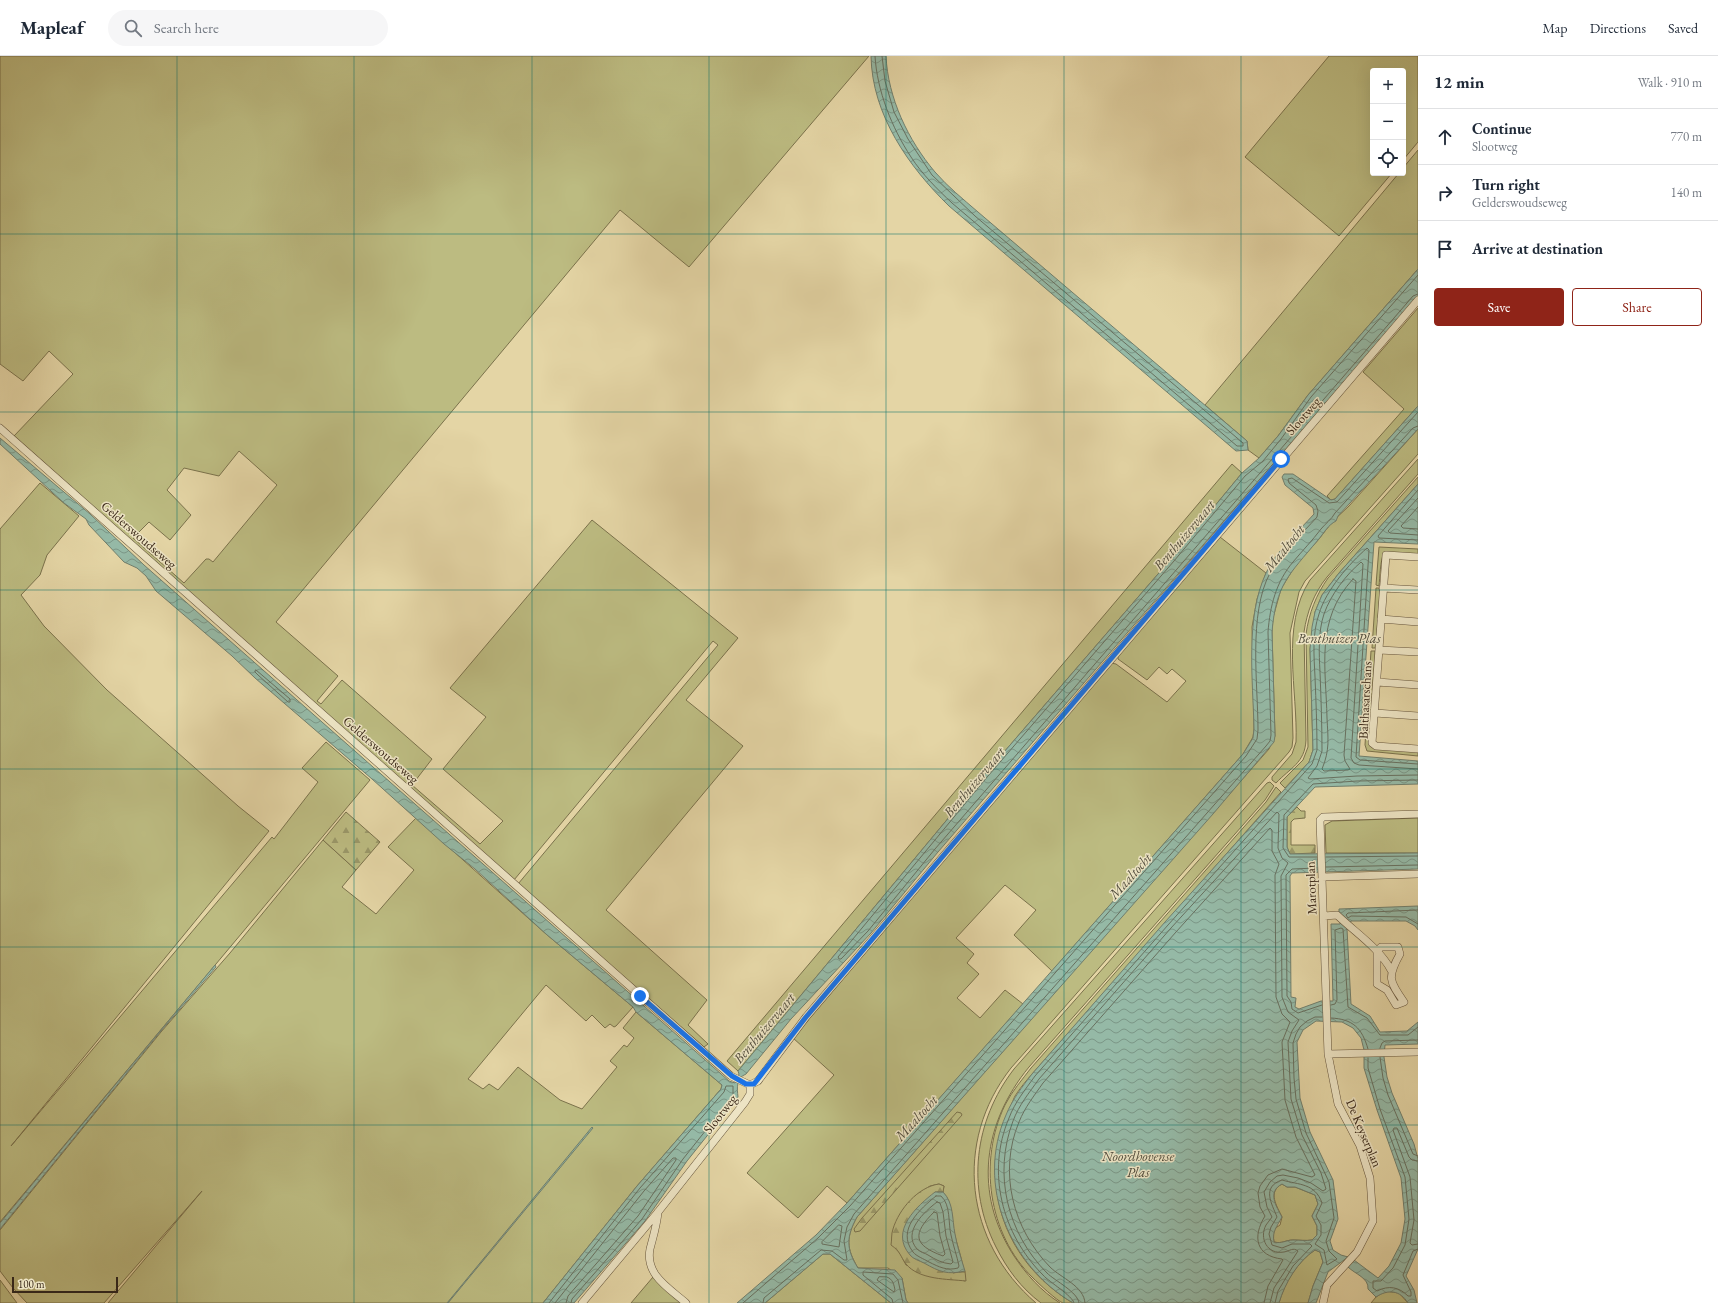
<!DOCTYPE html>
<meta charset="utf-8">
<style>
:root{--surface:#fff;--page:#f6f6f7;--text:#1f2937;--muted:#747a83;--line:#e0e1e3;--accent:#8f2418}
body{margin:0;font-family:"EB Garamond",serif;background:var(--page);color:var(--text)}
.controls{position:absolute;right:12px;top:12px;display:grid;overflow:hidden;border-radius:4px;box-shadow:0 4px 16px #0002}
.controls button{width:36px;height:36px;display:grid;place-items:center;padding:0;border:0;border-bottom:1px solid var(--line);background:var(--surface);color:var(--text);font:20px sans-serif}
.scale{position:absolute;left:12px;bottom:10px;width:106px;box-sizing:border-box;padding-left:4px;border:2px solid #3a2818;border-top:0;font-size:11px;line-height:14px;white-space:nowrap;color:#3a2818;-webkit-text-stroke:3px #ede4c4;paint-order:stroke}
.stop{position:absolute;width:12px;height:12px;margin:-9px;border:3px solid #1a73e8;border-radius:50%;background:#fff}
.stop.end{background:#1a73e8;border-color:#fff;box-shadow:0 1px 4px #0008}
.list{margin:0;padding:0;list-style:none}
h2{display:flex;justify-content:space-between;align-items:center;height:52px;margin:0;padding:0 16px;font-size:17px}
h2 small{font-size:13px;font-weight:400;color:var(--muted)}
.list li{display:grid;grid-template-columns:26px 1fr auto;gap:12px;align-items:center;box-sizing:border-box;height:56px;padding:0 16px;border-top:1px solid var(--line)}
.list b{display:block;font-size:15px;white-space:nowrap}
.list p{margin:0;font-size:13px;white-space:nowrap;color:var(--muted)}
.list em{font-size:13px;font-style:normal;color:var(--muted)}
.actions{display:flex;gap:8px;padding:12px 16px}
.actions a{flex:1;padding:9px 0;border:1px solid var(--accent);border-radius:4px;text-align:center;font-size:14px;color:var(--accent)}
.actions .main{background:var(--accent);color:#fff}
.icon{flex:none;width:22px;height:22px;fill:none;stroke:currentColor;stroke-width:2;stroke-linecap:round;stroke-linejoin:round}
.map{position:relative;flex:none;width:1418px;height:1247px;overflow:hidden}
header{display:flex;align-items:center;gap:24px;box-sizing:border-box;height:56px;padding:0 20px;background:var(--surface);border-bottom:1px solid var(--line)}
header strong{font-size:19px}
nav{display:flex;gap:22px;margin-inline-start:auto;font-size:14px}
.search{width:280px;height:36px;background:var(--page);display:flex;align-items:center;gap:10px;box-sizing:border-box;padding:0 14px;border-radius:22px;color:var(--muted);font-size:15px}
main{display:flex}
aside{flex:1;background:var(--surface)}
.map>svg:first-child{display:block}
.green{fill:#bcbb81;stroke:#7b724c;fill-rule:evenodd}
.forest{fill:url(#forest-firs);stroke:#7b724c}
.water{fill:url(#water-waves);stroke:#717f6d;fill-rule:evenodd}
.lines{fill:none;stroke-linecap:round;stroke-linejoin:round}
.shore{stroke:#68705f;stroke-width:1}
.minor-casing{stroke:#64533b;stroke-width:8}
.minor{stroke:#ede4c4;stroke-width:7}
.route{stroke:#1a73e8;stroke-width:5}
.grid{fill:none;stroke:#0f766e;stroke-width:1;stroke-opacity:0.55}
.labels{text-anchor:middle;dominant-baseline:central;stroke-width:3;stroke-linejoin:round;paint-order:stroke}
.street-label{font-size:13px;fill:#3a2818;stroke:#ede4c4}
.water-label{font-size:14px;font-style:italic;fill:#514c3c;stroke:#ede4c4}
</style>
<header>
<strong>Mapleaf</strong>
<div class="search"><svg class="icon" aria-label="search" viewBox="0 0 24 24"><circle cx="10" cy="10" r="6"/><path d="M15 15l6 6"/></svg>Search here</div>
<nav><a>Map</a><a>Directions</a><a>Saved</a></nav>
</header>
<main>
<div class="map">
<svg width="1418" height="1247" viewBox="0 0 1418 1247">
<defs>
<pattern id="forest-firs" width="22" height="20" patternUnits="userSpaceOnUse"><rect width="22" height="20" fill="#bcbb81"/><path d="M5 1l3.5 6h-7zM16 11l3.5 6h-7z" fill="#9a9869"/></pattern>
<pattern id="water-waves" width="16" height="10" patternUnits="userSpaceOnUse"><rect width="16" height="10" fill="#95b9a6"/><path d="M0 5q4-4 8 0t8 0" fill="none" stroke="#7b9686"/></pattern>
</defs>
<rect width="100%" height="100%" fill="#e4d5a5"/>
<filter id="stains"><feTurbulence type="fractalNoise" baseFrequency=".005" numOctaves="4"/><feColorMatrix values="0 0 0 0 .2 0 0 0 0 .09 0 0 0 0 .02 0 0 0 .5 -.17"/></filter>
<radialGradient id="worn" r=".72"><stop offset=".6" stop-color="#630" stop-opacity="0"/><stop offset="1" stop-color="#630" stop-opacity=".3"/></radialGradient>
<path class="green" d="M0,0H869L689,211L620,154L276,566L338,620L317,645L321,648L342,624L432,703L412,729L480,788L503,765L443,713L486,661L450,632L592,464L738,582L686,644L743,690L606,854L707,944L688,969L708,988L704,991L518,828L718,589L713,585L514,824L14,380L73,318L49,295L23,325L0,308ZM239,395L277,429L213,506L209,503H206L184,527L133,482L149,466L170,484L191,459L167,434L184,412L219,420Z
M1329,0H1418V86L1403,104V15H1373V117H1392L1339,180L1245,101Z
M1418,94V213L1308,339L1278,380L1259,402L1248,394L1247,385L1205,349L1399,117H1403V112Z
M1418,252V350L1335,443L1331,444L1327,440L1404,353L1363,316Z
M1418,373V398L1314,515L1305,525L1299,536L1290,577L1293,682L1292,691L1289,696L1011,1012C953,1086 965,1186 1036,1247H908L906,1244L902,1222L888,1212H858C846,1192 846,1181 857,1161L1269,693L1275,680L1272,576L1273,562L1281,533L1295,510L1319,483L1332,466L1349,450ZM939,1128L944,1130L943,1136C954,1148 951,1165 955,1180C959,1195 964,1209 965,1225L906,1209L899,1195L915,1140L930,1130Z
M1418,403V418L1327,521C1314,537 1307,556 1304,576L1306,684C1305,707 1290,712 1276,727L1272,724V721L1292,698L1296,686C1298,635 1280,570 1310,524Z
M1232,408L1242,417L1171,503L985,718L738,1015L727,1005Z
M1418,421V428L1339,517L1322,539L1315,556L1310,593L1313,694L1309,706L1285,732L1280,727L1303,704L1308,691L1306,578C1309,557 1316,539 1328,522Z
M40,427L79,460L47,499L40,519L21,539L44,570L107,634L238,750L269,775L11,1090L272,781L274,783L318,726L302,712L326,686L370,724L0,1166V473Z
M1220,481L1266,517L1257,543L1252,571L1254,673L1253,681L1243,698L1052,915L1014,879L1036,854L1005,829L956,882L974,898L967,907L979,918L957,942L980,962L1005,934L1023,948L847,1147L827,1130L798,1162L747,1117L834,1019L793,982L1111,607L1116,608L1167,646L1186,625L1172,613L1167,618L1159,611L1147,624L1118,603V600Z
M1379,491L1418,493V498L1384,497C1380,505 1380,521 1379,530L1376,529Z
M1376,532H1379L1380,537L1376,588L1375,592H1372Z
M1371,595H1375V600L1371,655H1367Z
M1367,658H1371L1370,687L1418,695V700L1367,695L1365,689Z
M1270,726L1274,730L1265,744L1029,1011C983,1067 973,1137 1014,1200C1026,1218 1041,1235 1060,1247H1041C1021,1232 1007,1213 996,1191C966,1132 974,1065 1014,1013L1267,727Z
M1276,731L1281,736L1032,1018C1026,1025 1020,1032 1015,1040C1011,1047 995,1099 995,1107C994,1113 995,1120 996,1126C999,1177 1029,1221 1073,1247C1070,1247 1066,1247 1063,1247C1057,1245 1038,1227 1033,1222C988,1178 978,1105 1005,1049C1012,1035 1022,1024 1031,1012L1266,746Z
M416,762L546,878L633,951L616,970L614,971L610,968L605,972L592,959L586,965L546,929L468,1023L483,1033L489,1028L498,1034L518,1011L560,1044L582,1053L617,1011L610,1005L624,989L627,991L634,982L623,972L636,956L722,1029L721,1033L637,1130L543,1247H108L202,1135L104,1247H27L13,1232L0,1215V1174L161,976L230,897L323,784L356,814L342,831L376,858L414,814L388,791Z
M1418,762V797H1326L1325,769L1332,765Z
M1282,1128L1287,1131H1295L1315,1139L1318,1148L1312,1160L1317,1170V1179L1312,1184C1305,1185 1300,1184 1293,1184C1285,1184 1283,1188 1274,1186L1273,1179L1274,1173L1280,1169L1282,1161C1277,1150 1267,1136 1282,1128Z
M1315,1194L1320,1196L1323,1206L1313,1230L1308,1247H1279C1284,1227 1298,1205 1315,1194Z
M823,1198H830L891,1247H765Z
M653,1221L683,1247H631Z
M0,1224L17,1247H0Z
M1385,1235L1399,1237L1408,1247H1371L1376,1241Z"/>
<path class="forest" d="M1297,751L1301,755H1305V762L1294,763L1291,766V789H1315V797L1290,798L1287,791V761Z
M346,756L380,786L356,814L323,784Z
M957,1056L961,1057L962,1059L860,1175L855,1176L854,1173L862,1162Z
M939,1128L944,1130L943,1136H935L953,1217L965,1215L966,1225C948,1223 919,1224 906,1208C900,1200 901,1196 891,1189C892,1184 891,1178 893,1173C899,1153 918,1131 939,1128Z"/>
<path class="water" d="M871,0H886C888,42 908,84 935,116C948,131 963,143 978,156L1247,385L1248,394L1236,395L949,150C909,111 872,59 871,0Z
M1418,213V240L938,796L871,877L791,963L746,1018C736,1022 737,1032 738,1041L687,1105L645,1165L574,1247H543L637,1130L721,1033L722,1029L636,956L633,951L546,878L475,813L444,788L372,723L255,622L232,600L156,535L146,520L137,512L124,506L89,469L86,463L64,447L0,388V382L90,458L144,509L729,1025L735,1027L739,1018L738,1015L985,718L1171,503L1242,417L1259,402L1278,380L1308,339Z
M1418,350V373L1338,460L1336,465C1328,469 1324,477 1318,484C1289,519 1276,528 1272,576L1275,680L1274,686L1213,758L857,1161C846,1181 846,1193 858,1212L895,1214L902,1222L906,1244L908,1247H891L830,1198H823L765,1247H737L816,1179L847,1147L1243,698L1253,682L1254,673C1253,624 1245,562 1266,517C1276,495 1298,476 1314,458L1313,452L1285,429L1282,421L1284,418H1293L1331,444L1335,443Z
M1418,428V488L1374,486L1359,700L1418,705V728L1315,731L1287,761V791L1290,798L1418,797V813L1292,817L1290,820L1291,941L1296,942L1295,951L1299,953L1321,945H1333L1331,868H1340L1342,860L1339,857V853L1418,850V874L1415,870L1406,865H1351L1347,873L1351,948L1370,960L1380,976L1407,975L1418,966V988L1385,989L1384,1001L1387,1021L1392,1037L1414,1088L1418,1103V1193L1406,1220L1414,1234L1417,1247H1408C1400,1234 1388,1233 1376,1241L1368,1233C1369,1222 1355,1218 1348,1211L1354,1204L1378,1222L1389,1210L1401,1187L1405,1163L1401,1122L1377,1054L1364,1012V994L1361,982L1353,972L1342,966L1316,965L1303,974L1297,986L1300,1042L1310,1076L1333,1124L1338,1163L1330,1185L1333,1194L1341,1199L1348,1201L1328,1216L1316,1247H1308L1313,1230L1323,1206L1320,1196L1315,1194C1298,1205 1285,1227 1279,1247H1073C1010,1210 975,1129 1006,1059C1012,1044 1022,1031 1032,1018L1165,866L1309,706L1313,694L1310,593L1312,571L1315,556L1322,539L1339,517ZM1282,1128L1287,1131H1295L1315,1139L1318,1148L1312,1160L1317,1170V1179L1312,1184C1306,1185 1300,1184 1293,1184C1286,1184 1282,1188 1274,1186C1272,1175 1277,1171 1282,1161C1276,1150 1267,1136 1282,1128Z
M215,909L216,911L161,975L0,1173V1167Z
M592,1071L593,1072L448,1247H447Z
M935,1136H943C954,1147 952,1163 955,1178C957,1190 961,1202 965,1215C947,1219 940,1216 924,1207C920,1205 913,1203 910,1199C889,1175 917,1150 935,1136Z"/>
<g class="lines">
<path class="shore" d="M875,0C877,35 892,72 911,101C922,118 937,133 952,147L1237,390H1243V387L975,160L932,119L908,83L894,56L885,25L882,0
M1418,219L1311,341L1281,383L1263,405L1245,420L1174,505L988,720L838,901L839,903H841L868,875L935,793L1413,240L1418,238
M1418,434L1378,480L1379,482L1418,484
M1418,442L1388,475L1390,477L1418,479
M1418,451L1401,470L1403,472L1418,473
M1353,523L1356,525L1344,699L1345,705L1350,713L1348,714L1324,715L1322,713C1330,694 1328,682 1327,662C1326,611 1315,564 1353,523Z
M256,614L290,643V646H288L258,619L255,616Z
M1418,713L1359,709L1354,707L1351,702L1363,508L1361,506C1346,519 1331,538 1324,558C1318,576 1319,597 1320,616C1321,642 1322,669 1322,695L1317,710L1308,722L1310,723L1357,720L1418,719
M1317,801H1289L1283,792L1284,759L1313,728L1357,725L1418,724
M1326,801L1418,800
M1326,811L1418,809
M1317,812L1292,813L1286,819L1287,940L1291,946L1292,953L1298,957L1322,949
M1418,854L1348,857L1346,859L1348,862L1351,860L1406,861L1418,868
M1331,949L1335,948L1337,944L1335,874L1341,872L1343,873L1348,951L1367,962L1380,979H1408L1418,971
M1331,962C1353,963 1362,972 1368,993
M1380,992L1382,987L1385,985L1418,984
M1380,1001L1383,1022L1388,1039L1413,1098L1418,1100
M1368,1002V1012L1380,1053L1405,1121L1409,1163L1405,1189L1393,1212L1381,1225H1373V1232L1377,1235C1389,1229 1399,1231 1408,1240H1411V1236L1403,1219L1413,1195L1418,1193
M1418,1105L1412,1104L1409,1101L1397,1072H1394L1393,1074L1410,1121L1414,1164L1410,1187L1412,1189L1418,1188
M936,1140H941C951,1149 948,1167 951,1179C953,1189 957,1200 959,1210L958,1212C947,1215 939,1211 929,1206C924,1203 916,1200 913,1196C896,1174 920,1153 936,1140Z
M937,1146L940,1147L943,1156L946,1180L953,1206L951,1208C942,1207 936,1204 928,1199C925,1197 920,1196 917,1193C902,1176 924,1156 937,1146Z
M934,1156L937,1157L940,1180L945,1198L943,1200C913,1189 912,1178 934,1156Z
M839,1169L842,1170L839,1191L822,1188V1186Z
M887,1221C893,1223 894,1229 895,1234L894,1236L877,1224L879,1221Z
M549,1247L640,1132L724,1036L726,1030H733V1040L683,1103L642,1163L572,1243L571,1247
M555,1247L644,1135L673,1102H676V1104L638,1160L568,1240L566,1247
M743,1247L818,1182L850,1150L1246,700L1257,683L1258,674C1258,628 1248,558 1270,517C1282,496 1301,479 1317,461L1318,455L1316,449L1289,427L1288,423L1292,422L1329,447L1337,446L1418,356
M763,1247L764,1242L821,1194L832,1195L844,1204H847L844,1185L847,1171L854,1158L1266,690L1270,685L1271,679L1268,576C1270,550 1276,526 1293,506C1302,495 1312,485 1321,473C1325,468 1332,463 1335,457L1413,372L1418,370
M893,1247L892,1243L863,1219V1216L893,1218L898,1224L903,1247
M1074,1247C1073,1240 1049,1226 1043,1219C1002,1178 986,1116 1009,1062C1015,1046 1025,1034 1035,1020L1168,869L1312,708L1317,694C1317,670 1316,646 1315,621C1314,600 1312,578 1319,558C1326,534 1349,508 1367,492L1369,494L1356,701L1360,704L1418,708
M1079,1247C1078,1236 1055,1225 1047,1217C1007,1177 993,1118 1013,1065C1019,1049 1029,1037 1039,1023L1171,872L1277,756L1279,758L1278,792L1282,802L1288,807L1281,820L1282,941L1288,956L1299,964L1292,975L1288,986L1291,1043L1302,1079L1321,1117L1326,1133L1323,1135L1311,1127L1298,1122L1283,1119L1277,1120L1270,1126L1264,1136L1267,1151L1272,1161C1270,1164 1268,1166 1266,1169C1259,1182 1267,1199 1284,1196C1290,1195 1293,1191 1298,1195L1274,1232L1270,1247
M1085,1247C1084,1230 1061,1222 1050,1211C1013,1173 998,1116 1019,1066C1025,1051 1034,1040 1043,1027L1176,876L1270,772L1272,774V795L1279,808L1275,819L1276,941L1282,958L1290,966L1282,986L1285,1044L1296,1081L1315,1119L1312,1121L1282,1113L1268,1119L1260,1130L1258,1137L1260,1151L1265,1160C1252,1181 1256,1200 1282,1203L1283,1204L1268,1230L1264,1247
M1275,1247L1278,1235L1293,1210L1312,1190L1310,1188H1292L1282,1192L1272,1189L1269,1178L1271,1171L1277,1161C1272,1148 1261,1131 1282,1124C1299,1129 1315,1127 1322,1147L1316,1160L1321,1169V1179L1315,1188L1324,1194L1327,1209L1337,1203L1329,1195L1326,1185L1334,1162L1329,1126L1306,1077L1296,1043L1294,1022L1293,987L1296,978L1300,971L1307,965L1315,961H1322"/>
<g class="minor-casing">
<path id="minor" d="M0,372L731,1020L750,1029
M1418,501L1386,499L1372,687L1376,690L1418,693
M1383,532L1418,534
M1381,563L1418,566
M1379,594L1418,596
M1377,626L1418,629
M1375,657L1418,660
M1322,821L1418,818
M1324,860L1337,859C1356,877 1379,892 1391,914
M1381,891H1398L1400,898C1387,921 1389,925 1404,946L1396,949L1387,934L1377,928V895Z
M1328,998L1418,996
M750,1029L758,1025L806,961L1418,244
M658,1156C657,1169 653,1181 650,1193C645,1219 669,1232 686,1247
M582,1247L658,1156L745,1046L750,1038V1029
M1323,1247L1327,1229L1357,1196L1373,1165L1370,1122L1360,1090L1338,1048L1328,998L1320,764L1323,761L1418,758"/>
</g>
<use href="#minor" class="minor"/>
</g>
<g class="lines">
<path class="route" d="M640,940L732,1020L746,1028H754L806,961L1281,403"/>
</g>
<path class="grid" d="M177,0V1247M354,0V1247M532,0V1247M709,0V1247M886,0V1247M1064,0V1247M1241,0V1247M0,178H1418M0,356H1418M0,534H1418M0,713H1418M0,891H1418M0,1069H1418"/>
<g class="labels">
<g class="street-label">
<text transform="translate(1303 360) rotate(-49)">Slootweg</text>
<text transform="translate(139 479) rotate(41)">Gelderswoudseweg</text>
<text transform="translate(1365 644) rotate(-87)">Balthasarschans</text>
<text transform="translate(381 694) rotate(41)">Gelderswoudseweg</text>
<text transform="translate(1311 832) rotate(-92)">Marotplan</text>
<text transform="translate(720 1058) rotate(-52)">Slootweg</text>
<text transform="translate(1364 1077) rotate(67)">De Keyserplan</text>
</g>
<g class="water-label">
<text transform="translate(1184 479) rotate(-50)">Benthuizervaart</text>
<text transform="translate(1284 492) rotate(-51)">Maaltocht</text>
<text x="1339" y="582">Benthuizer Plas</text>
<text transform="translate(974 726) rotate(-50)">Benthuizervaart</text>
<text transform="translate(1130 820) rotate(-48)">Maaltocht</text>
<text transform="translate(764 972) rotate(-50)">Benthuizervaart</text>
<text transform="translate(916 1062) rotate(-48)">Maaltocht</text>
<text x="1138" y="1100">Noordhovense<tspan x="1138" dy="16">Plas</tspan></text>
</g>
</g>
<rect width="100%" height="100%" filter="url(#stains)"/>
<rect width="100%" height="100%" fill="url(#worn)"/>
</svg>
<div class="controls">
<button>+</button>
<button>−</button>
<button><svg class="icon" aria-label="locate" viewBox="0 0 24 24"><circle cx="12" cy="12" r="6"/><path d="M12 2v4M12 18v4M2 12h4M18 12h4"/></svg></button>
</div>
<div class="scale">100 m</div>
<div class="stop" style="left:1281px;top:403px"></div>
<div class="stop end" style="left:640px;top:940px"></div>
</div>
<aside>
<h2>12 min<small>Walk · 910 m</small></h2>
<ul class="list">
<li><svg class="icon" aria-label="ahead" viewBox="0 0 24 24"><path d="M12 20V5M6 11l6-6 6 6"/></svg><div><b>Continue</b><p>Slootweg</p></div><em>770 m</em></li>
<li><svg class="icon" aria-label="right" viewBox="0 0 24 24"><path d="M7 20v-9h11M14 6l5 5-5 5"/></svg><div><b>Turn right</b><p>Gelderswoudseweg</p></div><em>140 m</em></li>
<li><svg class="icon" aria-label="arrive" viewBox="0 0 24 24"><path d="M6 21V4h12l-3 4 3 4H6"/></svg><div><b>Arrive at destination</b></div></li>
</ul>
<div class="actions"><a class="main">Save</a><a>Share</a></div>
</aside>
</main>
